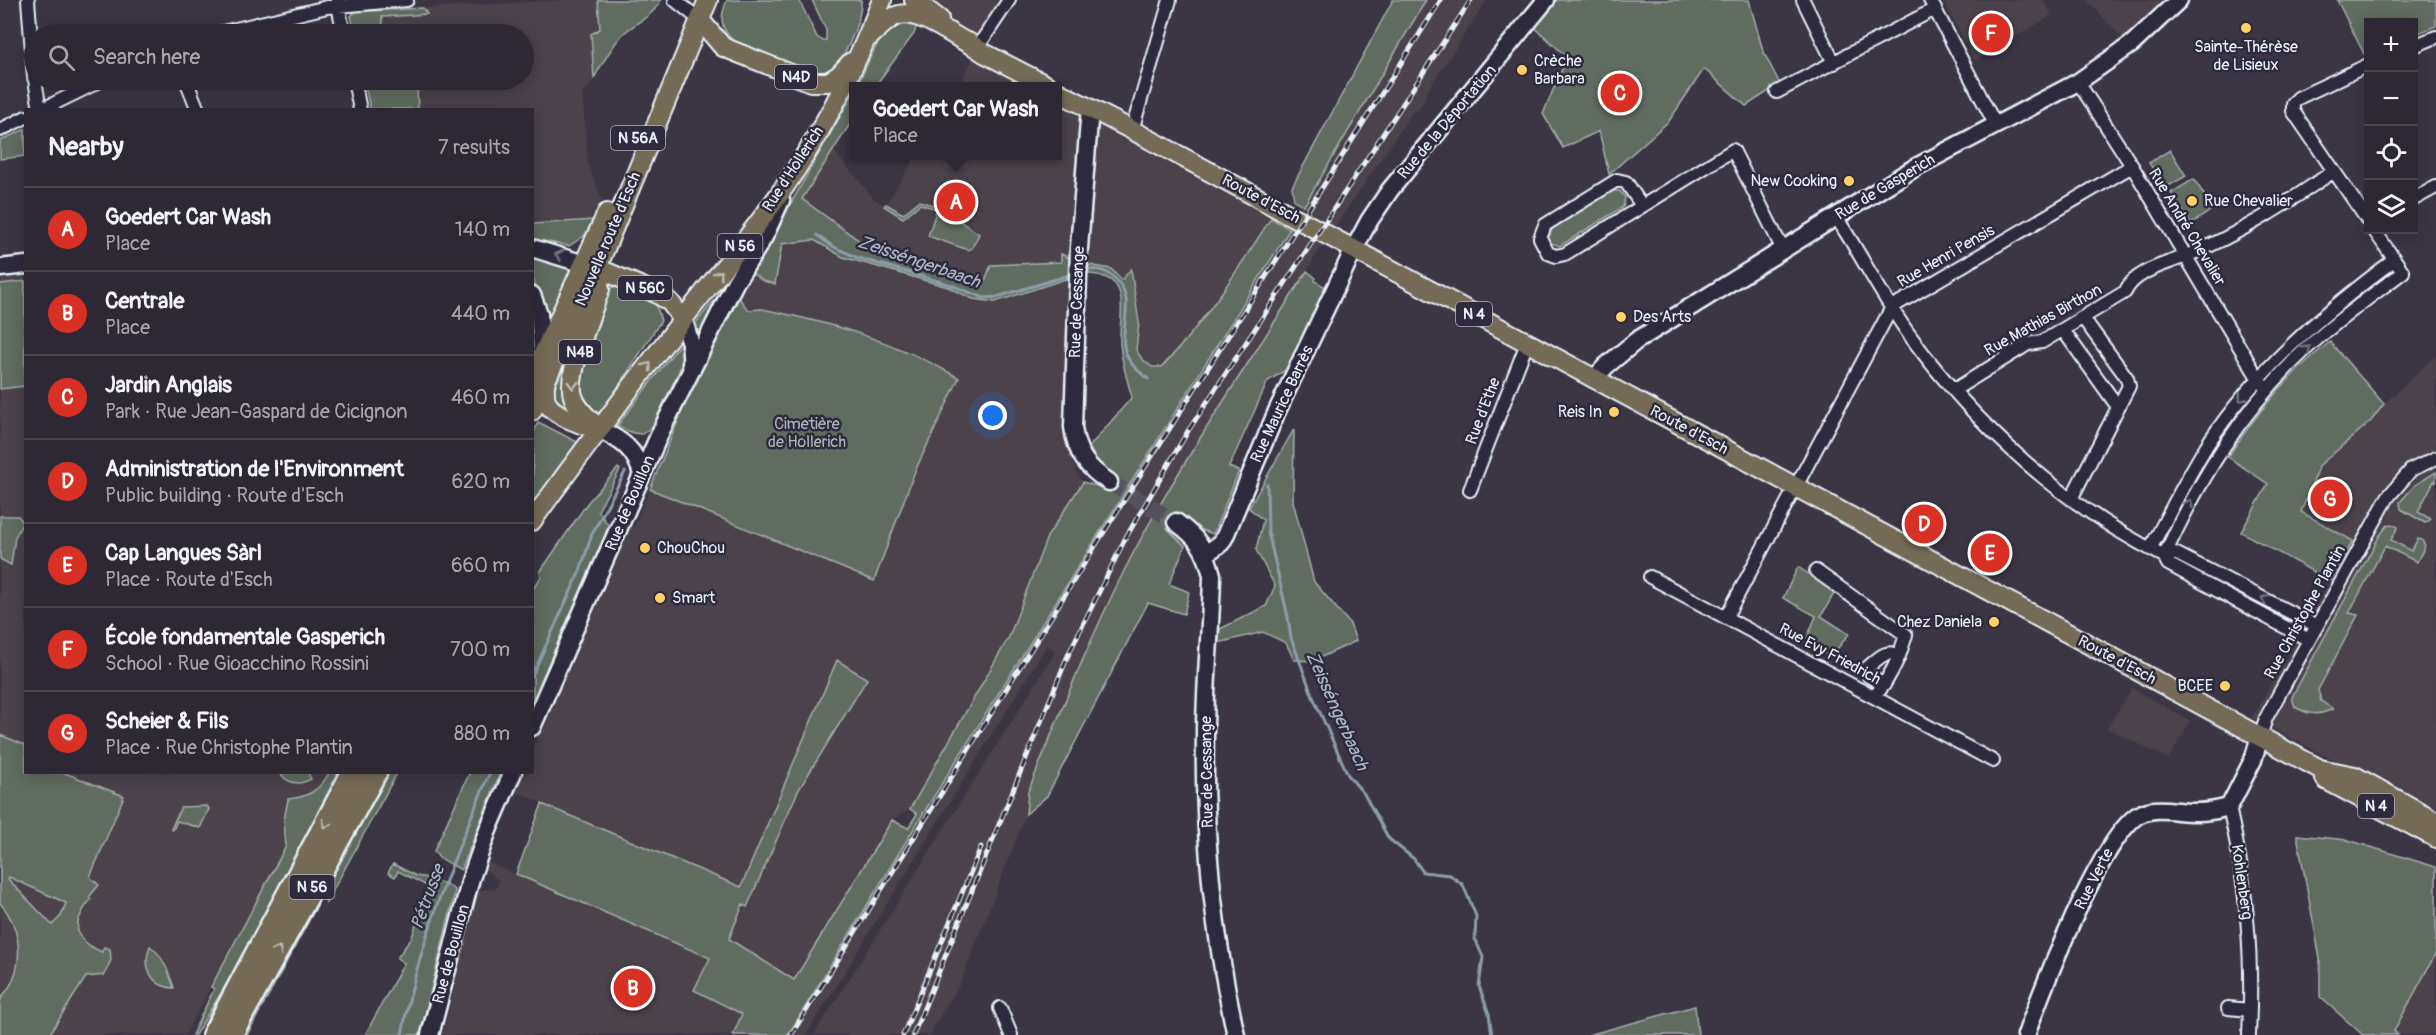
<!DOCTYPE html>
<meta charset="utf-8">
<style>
:root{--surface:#2d2833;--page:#35303b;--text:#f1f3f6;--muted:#a7a6ac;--line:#48444e;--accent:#d93025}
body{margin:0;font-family:Pangolin,sans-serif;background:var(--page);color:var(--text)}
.controls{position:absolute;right:18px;top:18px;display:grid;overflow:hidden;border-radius:0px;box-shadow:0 3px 15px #0003}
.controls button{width:54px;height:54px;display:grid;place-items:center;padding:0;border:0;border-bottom:2px solid var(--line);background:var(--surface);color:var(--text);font:30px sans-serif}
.you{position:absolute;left:993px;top:416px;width:21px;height:21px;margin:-15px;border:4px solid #fff;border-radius:50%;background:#1a73e8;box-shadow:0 0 0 9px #1a73e833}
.badge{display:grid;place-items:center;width:39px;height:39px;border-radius:50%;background:var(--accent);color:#fff;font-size:20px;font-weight:700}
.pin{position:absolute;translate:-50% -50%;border:3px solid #fff;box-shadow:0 2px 6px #0006}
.popup{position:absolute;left:849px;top:82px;width:213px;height:78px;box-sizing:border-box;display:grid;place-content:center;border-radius:0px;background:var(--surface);filter:drop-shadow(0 2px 4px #0005);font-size:20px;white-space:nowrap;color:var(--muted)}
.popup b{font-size:22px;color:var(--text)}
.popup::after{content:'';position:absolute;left:50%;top:100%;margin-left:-12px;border:12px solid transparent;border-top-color:var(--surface)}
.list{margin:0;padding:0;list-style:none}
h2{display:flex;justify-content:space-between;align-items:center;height:78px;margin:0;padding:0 24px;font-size:26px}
h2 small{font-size:20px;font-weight:400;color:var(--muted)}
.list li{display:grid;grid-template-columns:39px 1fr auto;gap:18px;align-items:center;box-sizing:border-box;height:84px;padding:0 24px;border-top:2px solid var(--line)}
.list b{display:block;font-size:22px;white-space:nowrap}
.list p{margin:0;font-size:20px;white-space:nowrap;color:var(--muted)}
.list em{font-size:20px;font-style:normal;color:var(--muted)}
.icon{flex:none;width:33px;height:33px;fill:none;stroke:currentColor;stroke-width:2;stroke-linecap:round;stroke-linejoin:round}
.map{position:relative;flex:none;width:2436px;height:1035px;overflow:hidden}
.search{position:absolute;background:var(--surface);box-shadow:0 3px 15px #0003;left:24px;top:24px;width:510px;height:66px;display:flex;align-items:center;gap:15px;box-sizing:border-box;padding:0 21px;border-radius:33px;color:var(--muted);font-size:22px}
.panel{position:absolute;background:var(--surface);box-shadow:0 3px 15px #0003;left:24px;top:108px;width:510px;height:666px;border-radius:0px}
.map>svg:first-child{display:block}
.built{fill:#4c434c}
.green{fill:#616c60;stroke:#a4aeac;stroke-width:1.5;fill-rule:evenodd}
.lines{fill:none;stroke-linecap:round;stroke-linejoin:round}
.stream{stroke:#8c9eab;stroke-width:3}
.secondary-tunnel{stroke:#56515f;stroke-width:16;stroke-dasharray:16 8;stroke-linecap:butt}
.street-casing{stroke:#e8f1f8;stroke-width:16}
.secondary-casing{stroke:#e8f1f8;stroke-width:21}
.primary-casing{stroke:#e8f1f8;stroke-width:22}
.highway-casing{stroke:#e8f1f8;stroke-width:26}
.street{stroke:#2f2a3d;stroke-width:12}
.secondary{stroke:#2f2a3d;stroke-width:16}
.primary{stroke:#746b55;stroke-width:18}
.highway{stroke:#746b55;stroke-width:21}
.rail-casing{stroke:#e8f1f8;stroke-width:5}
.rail{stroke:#2f2a3d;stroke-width:3;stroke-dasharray:9;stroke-linecap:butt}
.oneway{stroke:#70707e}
.oneway2{stroke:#babbb7}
.poi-dot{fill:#ffd166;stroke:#2f2a3d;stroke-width:2}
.labels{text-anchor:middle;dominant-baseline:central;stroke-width:5;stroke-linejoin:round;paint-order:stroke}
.shield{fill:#2f2a3d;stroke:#b0b5c0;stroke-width:1.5}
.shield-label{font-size:15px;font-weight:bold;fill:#e8f1f8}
.poi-label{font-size:16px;fill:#e8f1f8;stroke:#2f2a3d;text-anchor:start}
.street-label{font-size:16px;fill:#e8f1f8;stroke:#2f2a3d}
.park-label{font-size:16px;fill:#abb5b4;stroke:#2f2a3d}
.water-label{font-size:18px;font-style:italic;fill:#aab9c5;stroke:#2f2a3d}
</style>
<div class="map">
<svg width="2436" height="1035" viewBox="0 0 2436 1035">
<rect width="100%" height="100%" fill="#3c3544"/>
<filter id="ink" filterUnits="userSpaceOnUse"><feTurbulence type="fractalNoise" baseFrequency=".0167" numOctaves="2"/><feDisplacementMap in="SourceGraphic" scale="12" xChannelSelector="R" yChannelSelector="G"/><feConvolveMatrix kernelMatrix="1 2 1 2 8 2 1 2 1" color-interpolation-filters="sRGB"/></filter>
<g filter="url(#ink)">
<path class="built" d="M565,0H598L600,29L591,34L594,78L587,90L582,91L588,164L602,200L593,220L533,224L532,110L370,109L364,80H524V34H355L351,16L355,12Z
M924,0H1009L977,48Z
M1426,0H1487L1426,93L1425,99L1417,112L1414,110L1316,255L1307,271L1316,278L1185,516L1175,512L1167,528L1175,535L1047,796L1026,814L960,984L935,1024L931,1035H814L1056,651L1047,645L806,1035H788L921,817L1289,229L1270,219L1221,296L1189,339L1162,367H1153L1142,359L1136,350L1139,323L1131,270L1122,280L1118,275L1089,265L1070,270V258L1061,254V262L991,265L983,287L864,244L802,199L833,150L874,199L903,218L920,204H924L937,209L979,234L925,201L903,214L886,204L916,156H1058V92L1296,218Z
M1943,0H2043L2052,15L1975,61Z
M2087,0H2163L2122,38Z
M978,49L1048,86H958Z
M814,240L827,250L871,266L948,287L973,299L986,302H995L1069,278L1063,427L1066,445L1078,476L1083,482L1047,537L1009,637L910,809L892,820L794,981L729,940L743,904L747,906L797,791L866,679L837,661L741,887L514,791L522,773L532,772L533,748L629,525L634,527L650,489L874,581L915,471L959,378L900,347L859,332L762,309L748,310L739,298L753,274L763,281L775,283L782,244Z
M25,275L26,772L329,773L315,792L302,797L288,799L284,820L286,846L185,1035H0V279Z
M2436,355V812L2252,718L2353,541L2300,512L2320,466L2371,421L2384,404Z
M2132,688L2190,721L2169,759L2107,728Z
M487,862L710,958L743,1014L733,1035H442L456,984L454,973L478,890L496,889L499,881L485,869Z
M2436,933V1035H2386Z"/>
<path class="green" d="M598,0H661C654,16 636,22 623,34C611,47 603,63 594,78L591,34L600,29Z
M727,0H799L817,37L823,41L826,40V30L812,0H861C862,17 847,55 835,66C828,72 821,72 812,73L734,41C719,28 720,17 727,0Z
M1393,0H1426L1304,206L1294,200L1292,187Z
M1554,0H1749L1763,51L1780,84L1746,106L1704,69L1669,121L1609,174L1599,131L1563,148L1543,114L1567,57L1533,26Z
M2337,0H2436V26L2414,35V22H2368V52L2364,54Z
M423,8L427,14L382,17L384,34H355L351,16L355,12Z
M904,22H918L914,34L875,86H857C869,64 877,29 904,22Z
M364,80H388L389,89L417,87L418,109H370Z
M854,92V118L802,199L864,244L983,286L991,265L1061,262V254L1070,258L1069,278L995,302L973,299L948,287L843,257L814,240L782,244L775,284L763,281L753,274V270Z
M25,129V156L0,159V141Z
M2170,150L2186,176L2165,188L2149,163Z
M2194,179L2213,209L2191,224L2171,193Z
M1613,191H1620L1625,197L1623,207L1560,246L1551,243L1549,237L1553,228Z
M919,201L937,206L979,234L972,248L968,250L928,236L937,209L920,204L903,218L884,206L886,204L903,214Z
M1271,218L1290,229L921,817L788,1035H733L742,1014L694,990L710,958L516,874L542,804L741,887L837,660L867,679L798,791L747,907L743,904L729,939L794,980L892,820L908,828L917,814L910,809L1009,637L1047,537L1083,482L1104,488L1113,477L1096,459L1089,447L1132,397C1127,380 1121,361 1120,342C1119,312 1133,276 1089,274V265L1111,269L1122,280L1131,269L1139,323L1136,350L1142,359L1152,367H1162C1205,321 1237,271 1271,218Z
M593,220L584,236L569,246L533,239V224Z
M533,253L573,268L549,321L544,301L533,279Z
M1307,271L1316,278L1315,281L1327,288L1286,370L1268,381L1229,467L1239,471L1213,534L1193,527L1185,516L1176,512L1167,528L1185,546L1169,584L1189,592L1184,614L1148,603L1047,796L1026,814L1028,792C1059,716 1089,640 1126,567C1179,464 1246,368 1307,271Z
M25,281V386L0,389V284Z
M617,285L656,304L661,321L599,416C584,405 579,394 579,376L607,290Z
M723,289L701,334L699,335L696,323Z
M739,298L748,310L762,309C835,324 893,340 959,378L915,471L874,581L650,489L689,394Z
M683,340V360L678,373L653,426L642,434L633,433L617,426Z
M2330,342L2384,404L2371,421L2320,465L2301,512L2353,541L2330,581L2241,532L2268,484L2228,457C2256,414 2289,373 2330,342Z
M570,354L574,412L558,405L552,394Z
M538,422L579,443L533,509V434Z
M1294,429L1293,501L1314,582L1350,624L1356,641L1313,661L1294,660L1286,643L1263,632L1218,643L1220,629L1266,606L1275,586L1256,550L1263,520L1249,508Z
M618,468L620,470L598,511L609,526L533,699V589L541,577L540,572L588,502Z
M2436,472V482L2434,481L2418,512L2431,519L2425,523L2401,509L2400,502L2415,485Z
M0,516H18L23,522L15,537L11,565L0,559Z
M2392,524L2398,527L2391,540L2411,551L2418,539L2422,540L2425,546L2417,562L2385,546L2349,613L2358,615L2318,690L2321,701L2333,709C2318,716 2309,715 2295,707L2292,698L2294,693L2380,535L2388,525Z
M1798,567L1835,592L1821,616L1849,634L1831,657L1805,643L1816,616L1783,598Z
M0,735L25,745L26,772L65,773L124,796L90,877L99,885L89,897L91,899C72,923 71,939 102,952L104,947L110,949L111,960L104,975L86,977L49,1035H0C0,1025 0,1011 0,1002C2,995 9,989 12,982C24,956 19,924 0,903ZM9,877L66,903L61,916L52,925L8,879Z
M470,772L500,773L461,870L439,858L434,851Z
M280,773H308L311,779C298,786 288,784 280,773Z
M329,773H342L226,985L195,1035H192L214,989L211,987L286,846L284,820L288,799C308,797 319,791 329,773Z
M386,773H397L326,903L322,886Z
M207,806L209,809L200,828L177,821L173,830L171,829L181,807Z
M2297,835L2348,840L2436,867V953L2394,1031L2398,1035H2363L2320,997V958Z
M393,864L416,876L430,878L427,886L398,871L395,877L388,873Z
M433,881C441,881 450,885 455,891L454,896L420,1035H365L404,963L397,958L412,937L428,886Z
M319,898L317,906L247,1035H244L260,1002Z
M150,946C162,954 170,975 174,988C151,987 142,966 150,946Z
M1695,1006L1698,1035H1588Z"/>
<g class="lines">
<path class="stream" d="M817,235L832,246L858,258L948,284L984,298L997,297L1073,274
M1085,271C1105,265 1122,280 1126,299C1128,314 1122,331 1124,346C1126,361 1137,370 1148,379
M1267,484L1268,532L1288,617L1291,638L1313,697L1348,775L1364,794L1389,839L1414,859L1423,872L1450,875L1463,885L1476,916L1475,939L1483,957L1479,986L1489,1014L1492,1035
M532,676L580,571L592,534L625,472
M402,1035C418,944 454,857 490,772"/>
<path class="secondary-tunnel" d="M1109,482L1176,522"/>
<g class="street-casing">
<path id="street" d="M28,0L34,78
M675,0L700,20
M1803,0L1834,63
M1930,0L1995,124
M337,1L344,34
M215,34L327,7L407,0
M2414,46L2436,37
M977,48L1009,0
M2368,65L2298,98L2293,104V111L2368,221
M35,80L40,110
M186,80L198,110
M354,80L360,110
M2078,82L2132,166L2261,383
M1777,92L1935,9
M41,110L102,80
M0,130L26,117
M1132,130L1170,0
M2414,199L2436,187
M1642,206L1626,182L1617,180L1545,225L1540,238L1548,253L1556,256L1565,254L1733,150L1783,250
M1836,217C1862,256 1883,299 1911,337C1976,426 2065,507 2164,556L2168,564L2309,640
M2063,330L2118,407
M1954,390L2028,344L2042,342L2125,292C2134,271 2166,264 2186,256C2239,235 2287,203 2334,171
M1470,490L1527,343
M2071,499L2129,386L2127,378L2083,318
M2150,549C2169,514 2186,479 2207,445C2256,370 2323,313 2394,260
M2164,556C2201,477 2241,410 2306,349C2336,321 2370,297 2403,272L2374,230
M2164,556L2175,553L2317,626
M1816,571L1906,635L1899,656
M1650,577L1993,761
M1726,617L1892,307L2132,166
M1874,697C1885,685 1893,670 1899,656C1886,648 1878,659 1867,668L1869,676L1884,685
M2260,737L2266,718L2388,497L2411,470L2436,458
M2229,807C2247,885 2253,955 2249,1035
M1000,1008L1011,1035
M2228,1008L2250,1010"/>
</g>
<g class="secondary-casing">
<path id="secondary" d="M1090,108L1079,248L1073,427C1076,453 1087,468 1109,482
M532,248L597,268
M0,268L26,265
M532,295L539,314L542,354
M683,320C690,335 692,348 691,365
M1594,379L1606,366L1636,341L1916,167L2078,82L2132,44L2179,0
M599,429C621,440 636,449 642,475
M1176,522C1198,538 1205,548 1212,575C1211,628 1205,682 1205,735C1203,835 1214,937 1236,1035
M1207,553L1221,543L1225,536L1277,411L1354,249L1369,221L1390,190L1546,0
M532,727L661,431L735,283L764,237L781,200
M430,1035L471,878L488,830L513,772
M2026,1035C2041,993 2104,828 2142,813C2159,806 2180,813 2197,812C2208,812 2218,810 2229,807L2253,760L2260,737"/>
</g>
<g class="primary-casing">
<path id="primary" d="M914,0L939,19
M700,20L723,47L811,82H828L839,75L851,62
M869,37C878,30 887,18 899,15C920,9 957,39 977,48
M968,42L984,53L1048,86
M1058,92L1132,130L2320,769L2355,776L2436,821
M597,268L656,293L670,302L683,320
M598,279L600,289C592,312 566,375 573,396C577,410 590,419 599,429
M532,378L607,213
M545,383C545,390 544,397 547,403C553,415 582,425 594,428
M532,411L597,268L708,0
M532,521C584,449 637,379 691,309C726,264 764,219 795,171C830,117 859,60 882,0
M2321,770L2326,780L2436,838"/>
</g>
<g class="highway-casing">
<path id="highway" d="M213,1035L353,772
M231,1035L376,772"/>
</g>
<use href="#street" class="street"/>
<use href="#secondary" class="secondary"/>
<use href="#primary" class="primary"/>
<use href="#highway" class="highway"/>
<g class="rail-casing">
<path id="rail" d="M791,1035L1097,543L1441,0
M903,1035L981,847
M913,1035L1069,653L1125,539L1188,431L1471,0"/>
</g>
<use href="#rail" class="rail"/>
</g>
<defs><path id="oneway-chevron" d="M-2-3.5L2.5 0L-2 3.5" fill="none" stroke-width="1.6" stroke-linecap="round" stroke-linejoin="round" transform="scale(1.5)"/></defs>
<g class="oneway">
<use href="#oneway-chevron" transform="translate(559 255) rotate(-165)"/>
<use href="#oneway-chevron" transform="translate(2307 349) rotate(-43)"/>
<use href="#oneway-chevron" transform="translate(2242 398) rotate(129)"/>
<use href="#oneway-chevron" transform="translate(2189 503) rotate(-63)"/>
<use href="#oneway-chevron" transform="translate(2265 599) rotate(-153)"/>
</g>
<g class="oneway2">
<use href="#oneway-chevron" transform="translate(719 274) rotate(-52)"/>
<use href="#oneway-chevron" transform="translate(648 366) rotate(-52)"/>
<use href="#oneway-chevron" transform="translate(573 385) rotate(91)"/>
<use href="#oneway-chevron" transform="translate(326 824) rotate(118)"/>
<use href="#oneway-chevron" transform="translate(278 950) rotate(-62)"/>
</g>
</g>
<g class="poi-dot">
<circle cx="2246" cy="28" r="6"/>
<circle cx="1522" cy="70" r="6"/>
<circle cx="1849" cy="181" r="6"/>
<circle cx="2192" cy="201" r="6"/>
<circle cx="1621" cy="317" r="6"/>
<circle cx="1614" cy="412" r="6"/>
<circle cx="645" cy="548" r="6"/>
<circle cx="660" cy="598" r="6"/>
<circle cx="1994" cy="622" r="6"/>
<circle cx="2225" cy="686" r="6"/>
</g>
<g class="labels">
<g class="shield">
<rect x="775" y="65" width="42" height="24" rx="4.5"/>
<rect x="611" y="126" width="54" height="24" rx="4.5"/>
<rect x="717.5" y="234" width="45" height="24" rx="4.5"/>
<rect x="618" y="276" width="54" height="24" rx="4.5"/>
<rect x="1456" y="302" width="36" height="24" rx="4.5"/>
<rect x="559" y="340" width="42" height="24" rx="4.5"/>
<rect x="2358" y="794" width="36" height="24" rx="4.5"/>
<rect x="289.5" y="875" width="45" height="24" rx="4.5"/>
</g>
<g class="shield-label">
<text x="796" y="77">N4D</text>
<text x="638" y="138">N 56A</text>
<text x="740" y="246">N 56</text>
<text x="645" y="288">N 56C</text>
<text x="1474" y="314">N 4</text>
<text x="580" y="352">N4B</text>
<text x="2376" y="806">N 4</text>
<text x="312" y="887">N 56</text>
</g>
<g class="poi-label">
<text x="2246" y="47" text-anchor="middle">Sainte-Thérèse<tspan x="2246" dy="18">de Lisieux</tspan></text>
<text x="1534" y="61">Crèche<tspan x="1534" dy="18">Barbara</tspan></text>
<text x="1837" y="181" text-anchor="end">New Cooking</text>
<text x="2204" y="201">Rue Chevalier</text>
<text x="1633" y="317">Des Arts</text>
<text x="1602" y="412" text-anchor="end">Reis In</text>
<text x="657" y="548">ChouChou</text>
<text x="672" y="598">Smart</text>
<text x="1982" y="622" text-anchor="end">Chez Daniela</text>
<text x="2213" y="686" text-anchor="end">BCEE</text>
</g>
<g class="street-label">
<text transform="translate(1447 122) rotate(-50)">Rue de la Déportation</text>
<text transform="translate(793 169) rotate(-57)">Rue d'Hollerich</text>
<text transform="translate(1885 187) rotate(-31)">Rue de Gasperich</text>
<text transform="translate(1261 199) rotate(28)">Route d'Esch</text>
<text transform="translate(2187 227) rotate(59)">Rue André Chevalier</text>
<text transform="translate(608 239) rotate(-67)">Nouvelle route d'Esch</text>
<text transform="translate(1946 256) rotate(-30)">Rue Henri Pensis</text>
<text transform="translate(1077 302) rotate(-88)">Rue de Cessange</text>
<text transform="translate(2043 320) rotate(-29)">Rue Mathias Birthon</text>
<text transform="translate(1282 404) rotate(-65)">Rue Maurice Barrès</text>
<text transform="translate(1483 411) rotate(-69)">Rue d'Ethe</text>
<text transform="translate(1689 430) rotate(28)">Route d'Esch</text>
<text transform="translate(630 503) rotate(-67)">Rue de Bouillon</text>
<text transform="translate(2305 612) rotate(-61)">Rue Christophe Plantin</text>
<text transform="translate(1830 654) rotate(28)">Rue Evy Friedrich</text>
<text transform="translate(2117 660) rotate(28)">Route d'Esch</text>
<text transform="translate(1207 772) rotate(-91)">Rue de Cessange</text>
<text transform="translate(2094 879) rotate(-63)">Rue Verte</text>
<text transform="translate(2242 882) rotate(82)">Kohlenberg</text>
<text transform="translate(451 954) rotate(-75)">Rue de Bouillon</text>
</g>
<g class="park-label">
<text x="807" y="424">Cimetière<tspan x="807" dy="18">de Hollerich</tspan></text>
</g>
<g class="water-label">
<text transform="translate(919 262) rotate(19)">Zeisséngerbaach</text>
<text transform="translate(1337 711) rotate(66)">Zeisséngerbaach</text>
<text transform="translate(428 897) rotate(-70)">Pétrusse</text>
</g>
</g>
</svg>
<div class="controls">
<button>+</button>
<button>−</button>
<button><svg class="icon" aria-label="locate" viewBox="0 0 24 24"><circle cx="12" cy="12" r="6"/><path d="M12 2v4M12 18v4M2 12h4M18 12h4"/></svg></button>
<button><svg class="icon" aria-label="layers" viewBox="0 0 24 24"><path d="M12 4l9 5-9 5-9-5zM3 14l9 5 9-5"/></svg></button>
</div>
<div class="you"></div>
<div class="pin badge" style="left:956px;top:202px">A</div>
<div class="popup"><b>Goedert Car Wash</b>Place</div>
<div class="pin badge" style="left:633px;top:988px">B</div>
<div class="pin badge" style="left:1620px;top:93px">C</div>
<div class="pin badge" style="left:1924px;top:524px">D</div>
<div class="pin badge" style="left:1990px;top:553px">E</div>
<div class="pin badge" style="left:1991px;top:33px">F</div>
<div class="pin badge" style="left:2330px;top:499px">G</div>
<div class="search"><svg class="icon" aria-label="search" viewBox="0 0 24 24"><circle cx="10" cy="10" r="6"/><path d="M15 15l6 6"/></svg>Search here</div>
<section class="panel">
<h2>Nearby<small>7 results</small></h2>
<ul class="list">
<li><span class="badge">A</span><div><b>Goedert Car Wash</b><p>Place</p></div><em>140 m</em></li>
<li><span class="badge">B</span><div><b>Centrale</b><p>Place</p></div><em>440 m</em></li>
<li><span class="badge">C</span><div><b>Jardin Anglais</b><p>Park · Rue Jean-Gaspard de Cicignon</p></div><em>460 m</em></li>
<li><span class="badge">D</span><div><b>Administration de l'Environment</b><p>Public building · Route d'Esch</p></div><em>620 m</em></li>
<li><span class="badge">E</span><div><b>Cap Langues Sàrl</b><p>Place · Route d'Esch</p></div><em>660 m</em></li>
<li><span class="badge">F</span><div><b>École fondamentale Gasperich</b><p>School · Rue Gioacchino Rossini</p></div><em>700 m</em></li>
<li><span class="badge">G</span><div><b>Scheier &amp; Fils</b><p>Place · Rue Christophe Plantin</p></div><em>880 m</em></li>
</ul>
</section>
</div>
